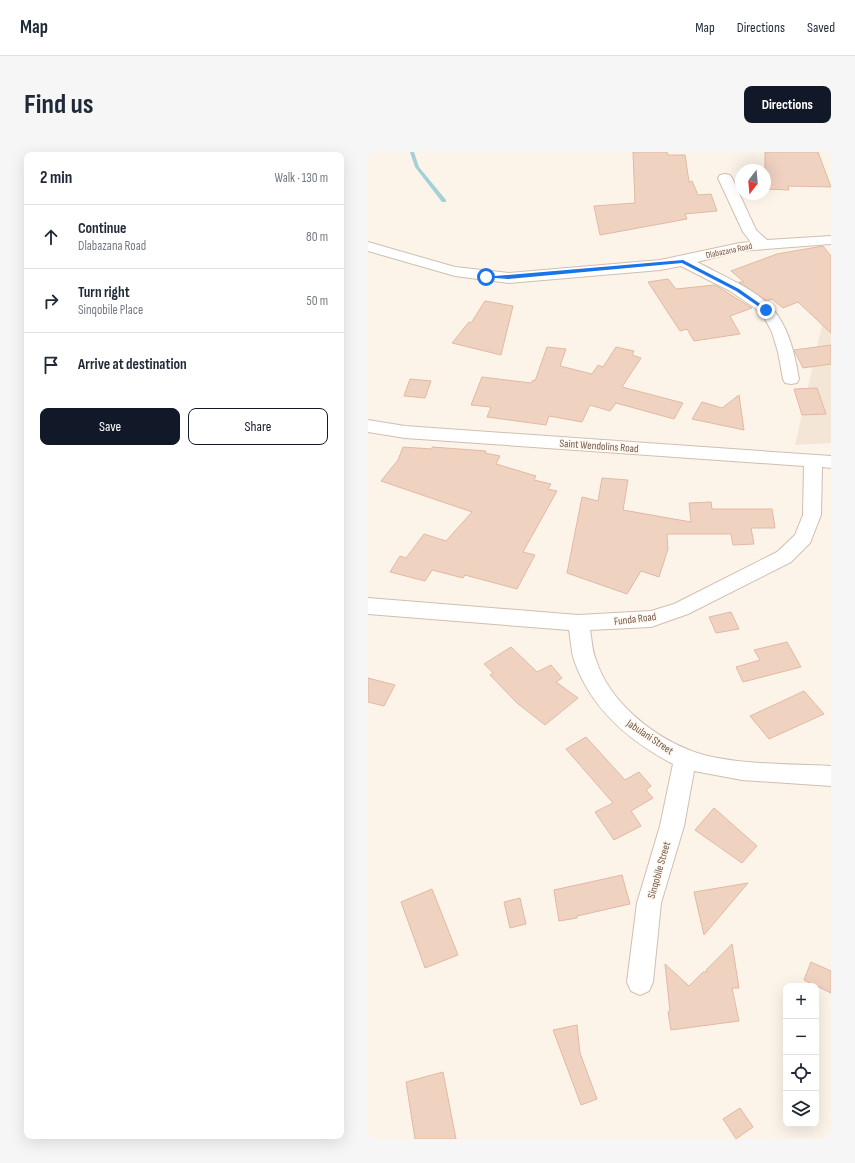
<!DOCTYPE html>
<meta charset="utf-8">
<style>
:root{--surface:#fff;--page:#f6f6f7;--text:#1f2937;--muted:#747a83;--line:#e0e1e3;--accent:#111827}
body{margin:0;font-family:"Sofia Sans Condensed",sans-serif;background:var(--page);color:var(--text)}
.controls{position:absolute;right:12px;bottom:12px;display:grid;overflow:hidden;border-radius:8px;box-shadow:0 4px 16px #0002}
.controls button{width:36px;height:36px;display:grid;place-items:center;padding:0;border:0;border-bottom:1px solid var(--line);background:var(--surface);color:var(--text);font:20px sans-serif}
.compass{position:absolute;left:367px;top:12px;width:36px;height:36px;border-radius:50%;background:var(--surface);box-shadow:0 4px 16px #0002;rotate:196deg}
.stop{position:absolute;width:12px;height:12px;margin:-9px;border:3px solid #1a73e8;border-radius:50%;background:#fff}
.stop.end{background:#1a73e8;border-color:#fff;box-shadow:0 1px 4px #0008}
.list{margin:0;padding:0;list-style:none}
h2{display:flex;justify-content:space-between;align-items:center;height:52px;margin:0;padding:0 16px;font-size:17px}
h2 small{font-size:13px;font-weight:400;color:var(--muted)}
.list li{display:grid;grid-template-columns:26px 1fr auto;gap:12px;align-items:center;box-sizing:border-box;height:64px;padding:0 16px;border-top:1px solid var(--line)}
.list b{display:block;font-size:15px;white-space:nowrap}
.list p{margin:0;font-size:13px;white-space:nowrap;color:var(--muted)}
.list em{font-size:13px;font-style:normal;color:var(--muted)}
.actions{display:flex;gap:8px;padding:12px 16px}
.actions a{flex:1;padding:9px 0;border:1px solid var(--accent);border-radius:8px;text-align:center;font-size:14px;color:var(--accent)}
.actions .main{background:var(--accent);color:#fff}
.icon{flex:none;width:22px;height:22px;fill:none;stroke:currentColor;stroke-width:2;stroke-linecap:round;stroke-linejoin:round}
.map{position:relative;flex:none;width:463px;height:987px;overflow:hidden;border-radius:8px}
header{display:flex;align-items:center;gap:24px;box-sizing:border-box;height:56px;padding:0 20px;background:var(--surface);border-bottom:1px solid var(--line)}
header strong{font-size:19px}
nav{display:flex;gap:22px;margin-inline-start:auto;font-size:14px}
.intro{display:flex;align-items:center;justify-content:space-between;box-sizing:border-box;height:96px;padding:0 24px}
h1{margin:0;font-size:28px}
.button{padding:10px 18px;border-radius:8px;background:var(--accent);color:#fff;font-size:14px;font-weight:700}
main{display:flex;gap:24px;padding:0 24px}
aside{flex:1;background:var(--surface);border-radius:8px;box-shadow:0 4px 16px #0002}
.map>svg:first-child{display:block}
.residential{fill:#f3e6d7}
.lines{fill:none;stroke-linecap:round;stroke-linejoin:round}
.stream{fill:#a4d0d7;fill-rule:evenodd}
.building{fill:#f0d2c1;stroke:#e2b9a2}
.minor-casing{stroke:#d0beb1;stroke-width:2}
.minor{fill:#fff;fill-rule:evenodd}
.route{fill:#1a73e8}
.labels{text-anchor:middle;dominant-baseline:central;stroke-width:3;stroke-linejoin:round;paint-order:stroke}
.far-street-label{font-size:9px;fill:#765a4d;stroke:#fef8ef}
.street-label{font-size:11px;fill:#765a4d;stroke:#fef8ef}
</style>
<header>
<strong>Map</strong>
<nav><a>Map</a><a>Directions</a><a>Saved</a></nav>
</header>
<div class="intro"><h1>Find us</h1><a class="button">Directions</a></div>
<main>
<aside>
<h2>2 min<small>Walk · 130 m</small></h2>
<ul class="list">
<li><svg class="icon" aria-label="ahead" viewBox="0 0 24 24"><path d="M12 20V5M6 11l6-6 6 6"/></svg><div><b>Continue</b><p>Dlabazana Road</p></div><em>80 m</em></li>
<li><svg class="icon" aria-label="right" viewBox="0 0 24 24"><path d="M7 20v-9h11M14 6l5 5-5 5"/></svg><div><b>Turn right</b><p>Sinqobile Place</p></div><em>50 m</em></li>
<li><svg class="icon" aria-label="arrive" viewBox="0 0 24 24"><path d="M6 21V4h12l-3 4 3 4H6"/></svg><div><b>Arrive at destination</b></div></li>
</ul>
<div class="actions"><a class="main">Save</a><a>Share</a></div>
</aside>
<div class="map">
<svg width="463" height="987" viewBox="0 0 463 987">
<rect width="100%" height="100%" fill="#fcf4e9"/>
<path class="residential" d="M463,136V291L427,293L451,186Z"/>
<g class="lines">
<path class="stream" d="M42,0H46L51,15L78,48V50H74L47,15Z"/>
</g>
<path class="building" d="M265,0H299L300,3H317L321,30L324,29L330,43L343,42L349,59L317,62L319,67L232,83L226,54L267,51Z
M397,0H450L463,35L420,34L421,38L397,37Z
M455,94L463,104V181L430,150L415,156L404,147L399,149L371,130H376L363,119L409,102Z
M300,127L308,137L347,133L384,156L362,164L372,182L326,189L319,177L312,179L280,130Z
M117,149L145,154L133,203L84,191L101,170L103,171Z
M463,193V212L435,216L426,198Z
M179,195L198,197L192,214L224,222L230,213L235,215L248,195L266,199L264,203L273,206L254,235L315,251L306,267L248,251L242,259L222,253L214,270L181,264L178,273L119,265L123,255L103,253L114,225L163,231L165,228L167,229Z
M42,227L63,229L57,246L36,244Z
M449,236L458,262L434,263L426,237Z
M371,243L376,278L324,267L334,250L354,256Z
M35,295L64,297V295L118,299L117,301L132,304L128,312L168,324L166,328L183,332L180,337L189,339L155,400L167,403L149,437L97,423L95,426L64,418L57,429L22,420L32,404L38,406L56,382L78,389L104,360L13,329L30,308Z
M234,326L260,328L255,358L323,370L321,351L343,350L344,357H404L407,376H383L386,392L365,393L363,382H299L300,397L291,425L273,419L259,442L199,421L214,345L230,349Z
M363,460L371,477L348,481L341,465Z
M419,490L433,515L375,530L368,515L392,508L386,498Z
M143,495L169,520L183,513L194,526L188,530L210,546L177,573L149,551L122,523L125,521L116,512Z
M0,526L27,533L16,554L0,550Z
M436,539L456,562L401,587L382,564Z
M218,585L257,628L271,620L283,634L278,638L285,646L263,659L273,674L246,688L227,660L245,651L198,597Z
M346,656L389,694L374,711L327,678Z
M254,723L262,752L209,764V766L191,769L186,738Z
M380,731L336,783L326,740Z
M64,737L90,803L57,816L33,750Z
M152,746L158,772L142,776L136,750Z
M364,792L371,836H364L371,869L303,878L300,860L302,859L297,812L321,834L335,820H339L338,818Z
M443,810L463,819V841L436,828Z
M209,873L212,901L229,947L213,953L185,878Z
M75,920L88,987H47L38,930Z
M372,956L385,975L368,987L355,967Z"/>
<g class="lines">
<g class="minor-casing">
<path id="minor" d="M357,22L362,23L364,26L388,78L399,88L463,84V92L372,99L329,110C394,144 418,148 431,227L429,231L423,232L417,231L415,227L410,200L404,180L396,165L387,156L362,139L313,114L292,118L141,131L87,124L0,99V90L87,115L141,121L292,108L372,91L383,90L375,80L350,26L352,23Z
M0,268L37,274L463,304V316L454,315L453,363L442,391L423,410L320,462L283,475L222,478C224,488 224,499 228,508C241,549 283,583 321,598C357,613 423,612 463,614V634L374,628L326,619L316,674L293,751L285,830L281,839L272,843L263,839L259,830L269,751L292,674L305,612C261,589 223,557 206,508C203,499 203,488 201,478L0,462V446L210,463L283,459L306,452L409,400L427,383L435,363L436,314L37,286L0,280Z"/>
</g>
<use href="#minor" class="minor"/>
</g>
<path class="route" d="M315,108L371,137L401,158L397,159L368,139L314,111L140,127L115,125Z"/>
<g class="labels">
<g class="far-street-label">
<text transform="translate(361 99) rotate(-12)">Dlabazana Road</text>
</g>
<g class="street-label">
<text transform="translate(231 294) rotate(4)">Saint Wendolins Road</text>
<text transform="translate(267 467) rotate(-7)">Funda Road</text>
<text transform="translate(282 585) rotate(34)">Jabulani Street</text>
<text transform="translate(291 718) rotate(-74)">Sinqobile Street</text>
</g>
</g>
</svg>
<div class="controls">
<button>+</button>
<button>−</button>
<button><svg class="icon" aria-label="locate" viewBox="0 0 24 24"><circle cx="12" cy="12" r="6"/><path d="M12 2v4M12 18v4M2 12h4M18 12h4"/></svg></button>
<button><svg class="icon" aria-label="layers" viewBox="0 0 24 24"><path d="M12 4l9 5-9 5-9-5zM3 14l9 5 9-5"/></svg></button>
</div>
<svg class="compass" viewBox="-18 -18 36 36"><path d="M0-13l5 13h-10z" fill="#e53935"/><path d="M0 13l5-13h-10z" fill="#747a83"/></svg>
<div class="stop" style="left:118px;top:125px"></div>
<div class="stop end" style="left:398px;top:158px"></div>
</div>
</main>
